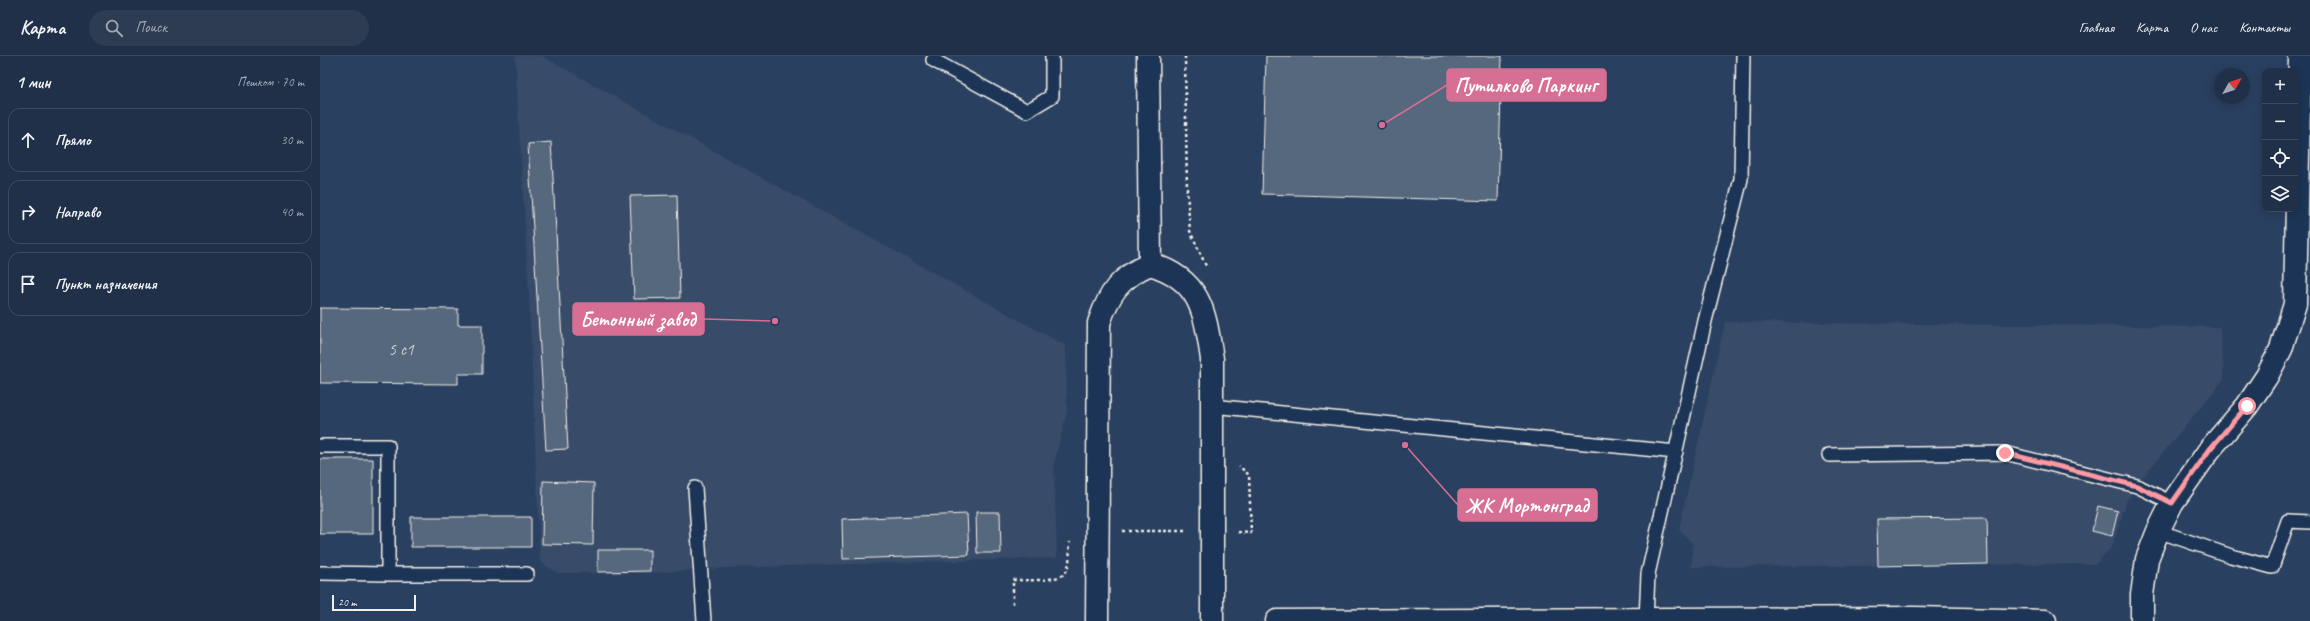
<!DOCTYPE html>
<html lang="ru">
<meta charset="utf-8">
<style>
:root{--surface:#203048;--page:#2d3c52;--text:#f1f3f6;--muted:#a2a9b4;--line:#3d4b60}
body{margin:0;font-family:Caveat,sans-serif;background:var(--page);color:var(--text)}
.controls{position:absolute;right:12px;top:12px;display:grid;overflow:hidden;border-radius:8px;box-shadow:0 2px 10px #0003}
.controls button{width:36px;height:36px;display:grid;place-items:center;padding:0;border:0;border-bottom:1px solid var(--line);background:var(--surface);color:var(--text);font:20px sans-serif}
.compass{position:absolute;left:1894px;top:12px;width:36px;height:36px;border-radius:50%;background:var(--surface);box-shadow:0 2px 10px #0003;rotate:50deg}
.scale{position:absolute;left:12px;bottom:10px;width:84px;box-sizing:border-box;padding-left:4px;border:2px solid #f4f1e8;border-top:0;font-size:11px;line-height:14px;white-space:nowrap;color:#f4f1e8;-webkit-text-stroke:3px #1d3557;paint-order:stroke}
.stop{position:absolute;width:12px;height:12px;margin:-9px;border:3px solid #ff9aa2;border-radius:50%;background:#fff}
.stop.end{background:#ff9aa2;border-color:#fff;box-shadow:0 1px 4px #0008}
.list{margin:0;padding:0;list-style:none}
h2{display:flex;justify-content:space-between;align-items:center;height:52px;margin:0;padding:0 16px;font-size:17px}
h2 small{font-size:13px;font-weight:400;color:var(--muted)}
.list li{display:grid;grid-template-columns:26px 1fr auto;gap:12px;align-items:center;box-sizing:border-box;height:64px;margin:0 8px 8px;padding:0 8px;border:1px solid var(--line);border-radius:12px}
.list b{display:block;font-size:15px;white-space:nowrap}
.list em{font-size:13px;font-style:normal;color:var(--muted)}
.icon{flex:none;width:22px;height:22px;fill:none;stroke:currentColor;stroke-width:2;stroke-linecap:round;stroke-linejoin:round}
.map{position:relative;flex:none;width:1990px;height:565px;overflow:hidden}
header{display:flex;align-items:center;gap:24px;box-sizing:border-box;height:56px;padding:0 20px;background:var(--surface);border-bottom:1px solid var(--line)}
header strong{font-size:19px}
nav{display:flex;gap:22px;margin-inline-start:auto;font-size:14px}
.search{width:280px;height:36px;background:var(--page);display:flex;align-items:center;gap:10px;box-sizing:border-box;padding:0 14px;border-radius:22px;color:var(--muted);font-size:15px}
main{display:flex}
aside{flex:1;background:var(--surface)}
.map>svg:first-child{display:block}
.built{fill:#374c69}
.building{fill:#56677d;stroke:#f4f1e8}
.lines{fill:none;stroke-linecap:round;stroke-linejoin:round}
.lane-casing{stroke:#f4f1e8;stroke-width:16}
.street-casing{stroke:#f4f1e8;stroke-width:25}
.secondary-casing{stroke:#f4f1e8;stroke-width:25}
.path{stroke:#f4f1e8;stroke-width:2.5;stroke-dasharray:3 3;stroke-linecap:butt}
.lane{stroke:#1d3557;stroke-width:13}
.street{stroke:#1d3557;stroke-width:22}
.secondary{stroke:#1d3557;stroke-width:22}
.route{stroke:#ff9aa2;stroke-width:5}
.labels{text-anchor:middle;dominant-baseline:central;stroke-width:3.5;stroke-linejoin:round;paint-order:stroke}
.number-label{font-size:17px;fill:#cccecd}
.leader{fill:none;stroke:#d66f93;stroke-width:1.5}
.callout-dot{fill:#d66f93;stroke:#1d3557;stroke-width:1.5}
.callout{fill:#d66f93;stroke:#d66f93;stroke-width:1.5}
.callout-label{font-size:20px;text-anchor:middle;font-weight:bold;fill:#fff}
</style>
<header>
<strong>Карта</strong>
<div class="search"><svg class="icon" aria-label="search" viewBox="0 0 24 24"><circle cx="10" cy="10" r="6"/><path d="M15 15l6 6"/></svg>Поиск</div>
<nav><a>Главная</a><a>Карта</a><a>О нас</a><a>Контакты</a></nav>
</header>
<main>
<aside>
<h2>1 мин<small>Пешком · 70 m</small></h2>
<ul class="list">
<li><svg class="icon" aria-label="ahead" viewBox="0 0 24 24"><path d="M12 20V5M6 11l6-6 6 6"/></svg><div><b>Прямо</b></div><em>30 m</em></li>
<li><svg class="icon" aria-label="right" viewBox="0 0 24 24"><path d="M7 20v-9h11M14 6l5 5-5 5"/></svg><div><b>Направо</b></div><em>40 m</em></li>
<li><svg class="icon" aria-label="arrive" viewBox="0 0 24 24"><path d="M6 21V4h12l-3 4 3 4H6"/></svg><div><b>Пункт назначения</b></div></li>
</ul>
</aside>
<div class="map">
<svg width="1990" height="565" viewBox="0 0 1990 565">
<rect width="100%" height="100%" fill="#2a4060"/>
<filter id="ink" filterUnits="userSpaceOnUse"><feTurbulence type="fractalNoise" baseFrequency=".025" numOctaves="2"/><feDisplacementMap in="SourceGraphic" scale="8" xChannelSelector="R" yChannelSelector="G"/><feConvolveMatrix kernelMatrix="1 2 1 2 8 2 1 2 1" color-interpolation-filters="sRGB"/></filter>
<g filter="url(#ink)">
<path class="built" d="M195,0H222L746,290L747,356L734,407L737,502L406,512L330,517H238L220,506L209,239Z
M1405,266L1900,271L1904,323L1824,420L1807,444L1792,491L1775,508L1371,511L1373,488L1359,473Z"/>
<path class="building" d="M946,0H1182L1178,145L942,138Z
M231,86L248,393L226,394L208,88Z
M357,139L360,242L314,243L310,140Z
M0,252L138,253V269H162V318H138V328L0,327Z
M0,403H53V478H0Z
M223,425L274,427L273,489L222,488Z
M1778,450L1798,455L1792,480L1772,475Z
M656,456H680L681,497H657Z
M647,458L649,499L523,503L522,463Z
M91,461H211V491H91Z
M1667,462L1668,508L1558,510L1557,463Z
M278,494H330V515L278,516Z"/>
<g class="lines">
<g class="lane-casing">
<path id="lane" d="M613,4L707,55L732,40V0
M892,350L1356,396
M0,390H68V518H207
M1509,399L1685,397L1817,430L1852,447
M375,432L384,565
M1838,475L1911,500L1952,511L1968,465L1990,466
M0,517L68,518
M1326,564L1328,518L1385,265L1421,123L1423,0"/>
</g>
<g class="street-casing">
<path id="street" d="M828,0L830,208
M777,565L779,267C789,237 800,221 830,208C881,223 885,256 892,303V565
M1822,565V539L1827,503L1838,475L1852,447L1890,393L1927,350L1947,320L1961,293L1975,248L1980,0"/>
</g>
<g class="secondary-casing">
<path id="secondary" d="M957,565L1594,562L1725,565"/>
</g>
<path class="path" d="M865,0L867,135L870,175L887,212
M802,475H867
M918,476L931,477L929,419L919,410
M693,548V524C705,524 737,526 745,517C751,509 749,495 750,486"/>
<use href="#lane" class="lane"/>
<use href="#street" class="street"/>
<use href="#secondary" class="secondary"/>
</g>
</g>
<g class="lines" filter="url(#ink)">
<path class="route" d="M1685,397L1817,430L1852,447L1890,393L1927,350"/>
</g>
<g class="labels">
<g class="number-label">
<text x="81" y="293">5 с1</text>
</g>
</g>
<path class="leader" d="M1062 69L1127 29M455 265L384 263M1085 389L1138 449"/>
<g class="callout-dot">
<circle cx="1062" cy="69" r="4"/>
<circle cx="455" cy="265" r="4"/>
<circle cx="1085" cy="389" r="4"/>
</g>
<g class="callout">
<rect x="1127" y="13" width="159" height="32" rx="4"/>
<rect x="253" y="247" width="131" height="32" rx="4"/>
<rect x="1138" y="433" width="139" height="32" rx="4"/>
</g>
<g class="callout-label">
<text x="1206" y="36">Путилково Паркинг</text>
<text x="318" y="270">Бетонный завод</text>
<text x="1207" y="456">ЖК Мортонград</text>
</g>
</svg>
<div class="controls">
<button>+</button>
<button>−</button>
<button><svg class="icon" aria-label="locate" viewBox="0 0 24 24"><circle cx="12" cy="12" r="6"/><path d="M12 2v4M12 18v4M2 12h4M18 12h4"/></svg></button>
<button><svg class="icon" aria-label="layers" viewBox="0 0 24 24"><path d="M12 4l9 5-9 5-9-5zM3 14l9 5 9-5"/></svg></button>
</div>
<svg class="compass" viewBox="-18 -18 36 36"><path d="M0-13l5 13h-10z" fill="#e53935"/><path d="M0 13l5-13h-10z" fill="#a2a9b4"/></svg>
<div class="scale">20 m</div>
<div class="stop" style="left:1927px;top:350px"></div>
<div class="stop end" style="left:1685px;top:397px"></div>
</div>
</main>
